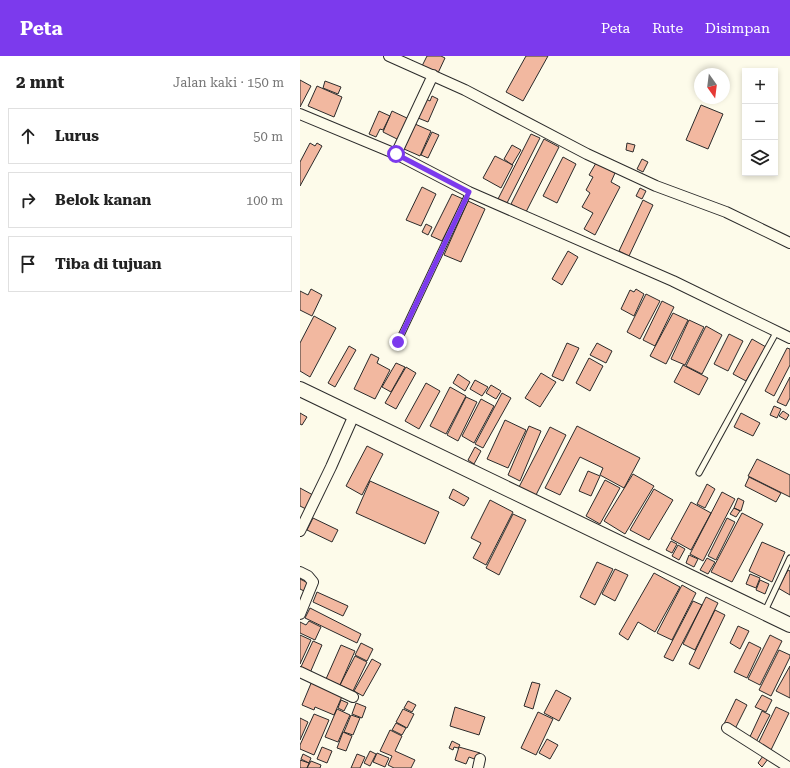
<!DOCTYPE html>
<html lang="id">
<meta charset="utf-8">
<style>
:root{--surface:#fff;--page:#f6f6f6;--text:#222;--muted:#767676;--line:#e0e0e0;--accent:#7c3aed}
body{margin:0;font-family:"Roboto Serif",serif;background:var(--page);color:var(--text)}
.controls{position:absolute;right:12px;top:12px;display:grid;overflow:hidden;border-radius:0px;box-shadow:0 2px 6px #0003}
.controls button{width:36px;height:36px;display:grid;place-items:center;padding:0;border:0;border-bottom:1px solid var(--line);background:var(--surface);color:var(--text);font:20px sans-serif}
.compass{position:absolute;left:394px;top:12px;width:36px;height:36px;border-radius:50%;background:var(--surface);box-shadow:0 2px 6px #0003;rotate:166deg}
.stop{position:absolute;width:12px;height:12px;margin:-9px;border:3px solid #7c3aed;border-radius:50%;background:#fff}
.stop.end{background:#7c3aed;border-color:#fff;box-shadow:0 1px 4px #0008}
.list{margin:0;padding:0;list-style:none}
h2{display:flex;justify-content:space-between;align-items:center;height:52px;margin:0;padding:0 16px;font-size:17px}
h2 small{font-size:13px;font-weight:400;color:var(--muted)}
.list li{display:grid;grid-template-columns:26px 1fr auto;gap:12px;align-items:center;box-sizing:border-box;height:56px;margin:0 8px 8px;padding:0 8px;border:1px solid var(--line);border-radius:0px}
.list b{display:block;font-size:15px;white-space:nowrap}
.list em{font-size:13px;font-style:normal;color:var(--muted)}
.icon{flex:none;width:22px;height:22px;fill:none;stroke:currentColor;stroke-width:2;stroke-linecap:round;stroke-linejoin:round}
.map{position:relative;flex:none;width:490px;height:712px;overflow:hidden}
header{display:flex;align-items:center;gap:24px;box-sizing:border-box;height:56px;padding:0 20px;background:var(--accent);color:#fff}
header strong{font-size:19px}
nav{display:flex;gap:22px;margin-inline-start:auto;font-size:14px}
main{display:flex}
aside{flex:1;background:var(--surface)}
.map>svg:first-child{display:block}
.building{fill:#f2b8a0;stroke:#2b2b2b}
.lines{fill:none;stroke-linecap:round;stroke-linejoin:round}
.lane-casing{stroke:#2b2b2b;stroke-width:7}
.street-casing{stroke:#2b2b2b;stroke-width:12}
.secondary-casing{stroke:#2b2b2b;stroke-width:16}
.lane{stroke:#fdfbea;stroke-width:5}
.street{stroke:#fdfbea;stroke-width:10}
.secondary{stroke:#fdfbea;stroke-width:14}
.route{stroke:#7c3aed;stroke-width:5}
</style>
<header>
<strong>Peta</strong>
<nav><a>Peta</a><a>Rute</a><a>Disimpan</a></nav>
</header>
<main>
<aside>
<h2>2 mnt<small>Jalan kaki · 150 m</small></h2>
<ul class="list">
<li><svg class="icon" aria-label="ahead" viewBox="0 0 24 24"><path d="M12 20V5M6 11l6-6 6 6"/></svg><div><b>Lurus</b></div><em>50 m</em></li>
<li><svg class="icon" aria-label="right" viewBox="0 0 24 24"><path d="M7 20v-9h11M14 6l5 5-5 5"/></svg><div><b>Belok kanan</b></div><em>100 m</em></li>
<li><svg class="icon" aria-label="arrive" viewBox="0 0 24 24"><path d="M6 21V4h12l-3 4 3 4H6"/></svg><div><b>Tiba di tujuan</b></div></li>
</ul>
</aside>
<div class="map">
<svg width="490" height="712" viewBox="0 0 490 712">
<rect width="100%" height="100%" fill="#fdfbea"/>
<path class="building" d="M127,0H141L145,2L138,17L122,10Z
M226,0H248L223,45L206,36Z
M0,24L11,30L0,51Z
M25,25L41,31L38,38L23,32Z
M17,30L42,41L34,61L8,50Z
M132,40L138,43L128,66L118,62L126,43L130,45Z
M401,49L423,58L408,93L386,84Z
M79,55L90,60L83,74L80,73L76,81L69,78Z
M92,55L109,63L99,84L83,76Z
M115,68L131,75L120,100L104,93Z
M132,76L139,79L128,102L121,99Z
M231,78L240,82L207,147L198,143Z
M244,83L259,91L226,156L211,148Z
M10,87L15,90L17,87L22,90L0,130V106Z
M327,87L335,89L333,96L326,94Z
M212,89L221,94L212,109L204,103Z
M195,100L213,109L201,132L183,122Z
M263,101L276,108L257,147L243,140Z
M342,103L348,106L343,116L337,113Z
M296,107L315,117L311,126L320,131L295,179L284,173L293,157L282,151L290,137L286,134L293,121L289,119Z
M122,131L136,138L121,170L106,164Z
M340,132L346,135L342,143L336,140Z
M152,138L163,143L142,185L131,180Z
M343,144L353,149L329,200L319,195Z
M168,145L185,153L161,206L144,199Z
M126,168L132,171L128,179L122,176Z
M268,195L278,201L262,229L252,223Z
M11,233L22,239L12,260L0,254V235L8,239Z
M336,233L344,238L334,260L321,253L330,234L334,236Z
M346,238L360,245L340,283L327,276Z
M362,245L374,251L355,290L343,284Z
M373,257L388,264L366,308L350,300Z
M14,260L36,272L10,321L0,315V287Z
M389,264L404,271L385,309L371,303Z
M406,270L422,279L402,318L386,310Z
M429,278L443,285L428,315L414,308Z
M452,283L466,291L446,325L433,318Z
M267,287L279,292L263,325L252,320Z
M297,287L312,295L306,307L290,299Z
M49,290L56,294L35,331L28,327Z
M487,292L490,293V309L474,340L465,335Z
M71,298L79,302L77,307L90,314L75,343L54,333Z
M289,302L303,310L290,335L276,327Z
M96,307L105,311L91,336L82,331Z
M383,309L408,322L399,339L374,326Z
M106,311L116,317L96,353L85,347Z
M241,317L256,326L240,351L225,342Z
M158,318L170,326L165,335L153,327Z
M490,321V342L486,350L477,346Z
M175,324L188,331L182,340L170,333Z
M126,327L140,335L119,373L105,365Z
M191,329L201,335L196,343L186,337Z
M150,331L166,340L146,378L130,370Z
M202,337L211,342L183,392L175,388Z
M166,341L177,346L158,385L147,379Z
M181,343L194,350L174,387L162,380Z
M474,350L481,353L477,362L470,359Z
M483,355L489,359L486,364L479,360Z
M0,357L7,361L2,369L0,368Z
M441,357L460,367L453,380L434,371Z
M205,364L226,374L208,412L187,403Z
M229,370L241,375L220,425L208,419Z
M277,370L340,402L324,432L300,419L303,412L280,401L260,439L245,432Z
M250,371L266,379L236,439L219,431Z
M67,390L83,398L62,439L46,430Z
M175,391L181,395L174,408L168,404Z
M457,403L490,419V441L448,420Z
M288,415L300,420L291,440L279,435Z
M333,418L354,430L325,478L304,465Z
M449,421L481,437L476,446L445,430Z
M305,424L320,432L300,468L286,460Z
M70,425L139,456L125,488L56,457Z
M407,428L415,433L405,452L397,448Z
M0,432L13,439L6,453L0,450Z
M153,433L169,442L164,450L149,442Z
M354,433L373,444L349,484L330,474Z
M422,436L435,443L403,505L390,498Z
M438,442L444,445L441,455L434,452Z
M190,444L213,456L186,509L173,502L181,487L171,482Z
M391,446L411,457L391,494L371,483Z
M434,452L440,455L436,461L430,458Z
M442,457L463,468L432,526L411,516Z
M213,458L226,464L199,519L186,512Z
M13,462L38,474L32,486L7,474Z
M427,462L435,466L416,504L408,500Z
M371,485L377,488L372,497L366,494Z
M462,486L485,496L472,526L449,515Z
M378,489L385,493L379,504L372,500Z
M389,499L398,503L394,511L386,507Z
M407,502L415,506L408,518L400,514Z
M297,506L313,513L295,549L280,541Z
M315,513L328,519L315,545L302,538Z
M488,514L490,515V539L478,532Z
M354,517L380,531L355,576L338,566L328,584L319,578Z
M450,518L460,522L456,532L446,528Z
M0,523L8,527L4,535L0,533Z
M460,524L469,528L465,538L456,534Z
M382,529L396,537L372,584L357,577Z
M17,536L48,550L43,560L13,546Z
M406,541L418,547L395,594L383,588Z
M393,545L402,549L373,605L364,601Z
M10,552L61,578L57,587L5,562Z
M415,554L425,559L399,613L389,608Z
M9,565L21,571L15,584L0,577V566L6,569Z
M438,570L449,575L440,593L430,587Z
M0,579L11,584L0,608Z
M470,579L482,585L460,629L448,623Z
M13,585L22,589L10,617L0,613Z
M449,586L461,592L447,622L434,616Z
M61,587L73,593L67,605L55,599Z
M41,589L55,595L40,629L26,623Z
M479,594L490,599V601L471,640L459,634Z
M55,600L67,606L53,635L40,629Z
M72,603L81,608L63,640L54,635Z
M490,610V642L476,635Z
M12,625L43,638L34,659L15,651L14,654L2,649Z
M232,626L240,628L233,653L224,650Z
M256,634L271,642L259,665L244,657Z
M462,639L472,644L466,656L455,651Z
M436,643L447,649L435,673L424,668Z
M41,644L48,647L44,655L38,652Z
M108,645L116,649L112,656L104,652Z
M56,647L66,651L62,662L52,658Z
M155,651L185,661L179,679L150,670Z
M476,651L489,657L470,696L457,690Z
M37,653L50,659L38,686L25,681Z
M103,653L114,658L107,672L96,666Z
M462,655L470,659L455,688L448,685Z
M238,656L253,663L236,699L221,692Z
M14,658L29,664L14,699L0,693V689Z
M51,659L60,662L53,679L44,676Z
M0,662L8,666L0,684Z
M96,667L106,672L102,679L92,674Z
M90,674L102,680L95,695L115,704L111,712H94L88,709L92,700L80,695Z
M43,676L52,680L46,695L37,692Z
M247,683L258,689L250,703L239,697Z
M152,685L160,689L158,692L154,691L153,694L149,692Z
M22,691L32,695L27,707L17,703Z
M159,691L180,697L177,704L169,701L166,708L155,704Z
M70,695L76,698L70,710L64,707Z
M77,697L89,702L85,711L73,706Z
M3,698L11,702L9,707L1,703Z
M57,698L65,701L60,712H51Z
M463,700L468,703L462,711L458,707Z
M0,704L9,707L7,712H0Z
M11,705L21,709L20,712H7Z"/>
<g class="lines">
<g class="lane-casing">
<path id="lane" d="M98,286L169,136
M399,417L477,275
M465,555L490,502"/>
</g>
<g class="street-casing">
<path id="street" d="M89,0L165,34L287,98L356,130L426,156L490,187
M0,58L96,98L169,136L373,225L490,282
M96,98L133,19
M0,475L31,411L54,359
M0,516L8,520L13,526L0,558
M0,616L53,641
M427,672L490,712
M178,712L180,703"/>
</g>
<g class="secondary-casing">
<path id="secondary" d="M0,333L490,569"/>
</g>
<use href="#lane" class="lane"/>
<use href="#street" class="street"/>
<use href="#secondary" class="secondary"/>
</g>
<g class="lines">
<path class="route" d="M96,98L169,136L98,286"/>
</g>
</svg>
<div class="controls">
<button>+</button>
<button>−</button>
<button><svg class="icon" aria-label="layers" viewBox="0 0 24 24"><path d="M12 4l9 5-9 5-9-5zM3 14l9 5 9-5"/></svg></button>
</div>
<svg class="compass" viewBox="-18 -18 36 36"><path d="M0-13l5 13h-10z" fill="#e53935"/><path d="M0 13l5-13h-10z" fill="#767676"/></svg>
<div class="stop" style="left:96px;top:98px"></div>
<div class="stop end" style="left:98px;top:286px"></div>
</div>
</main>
